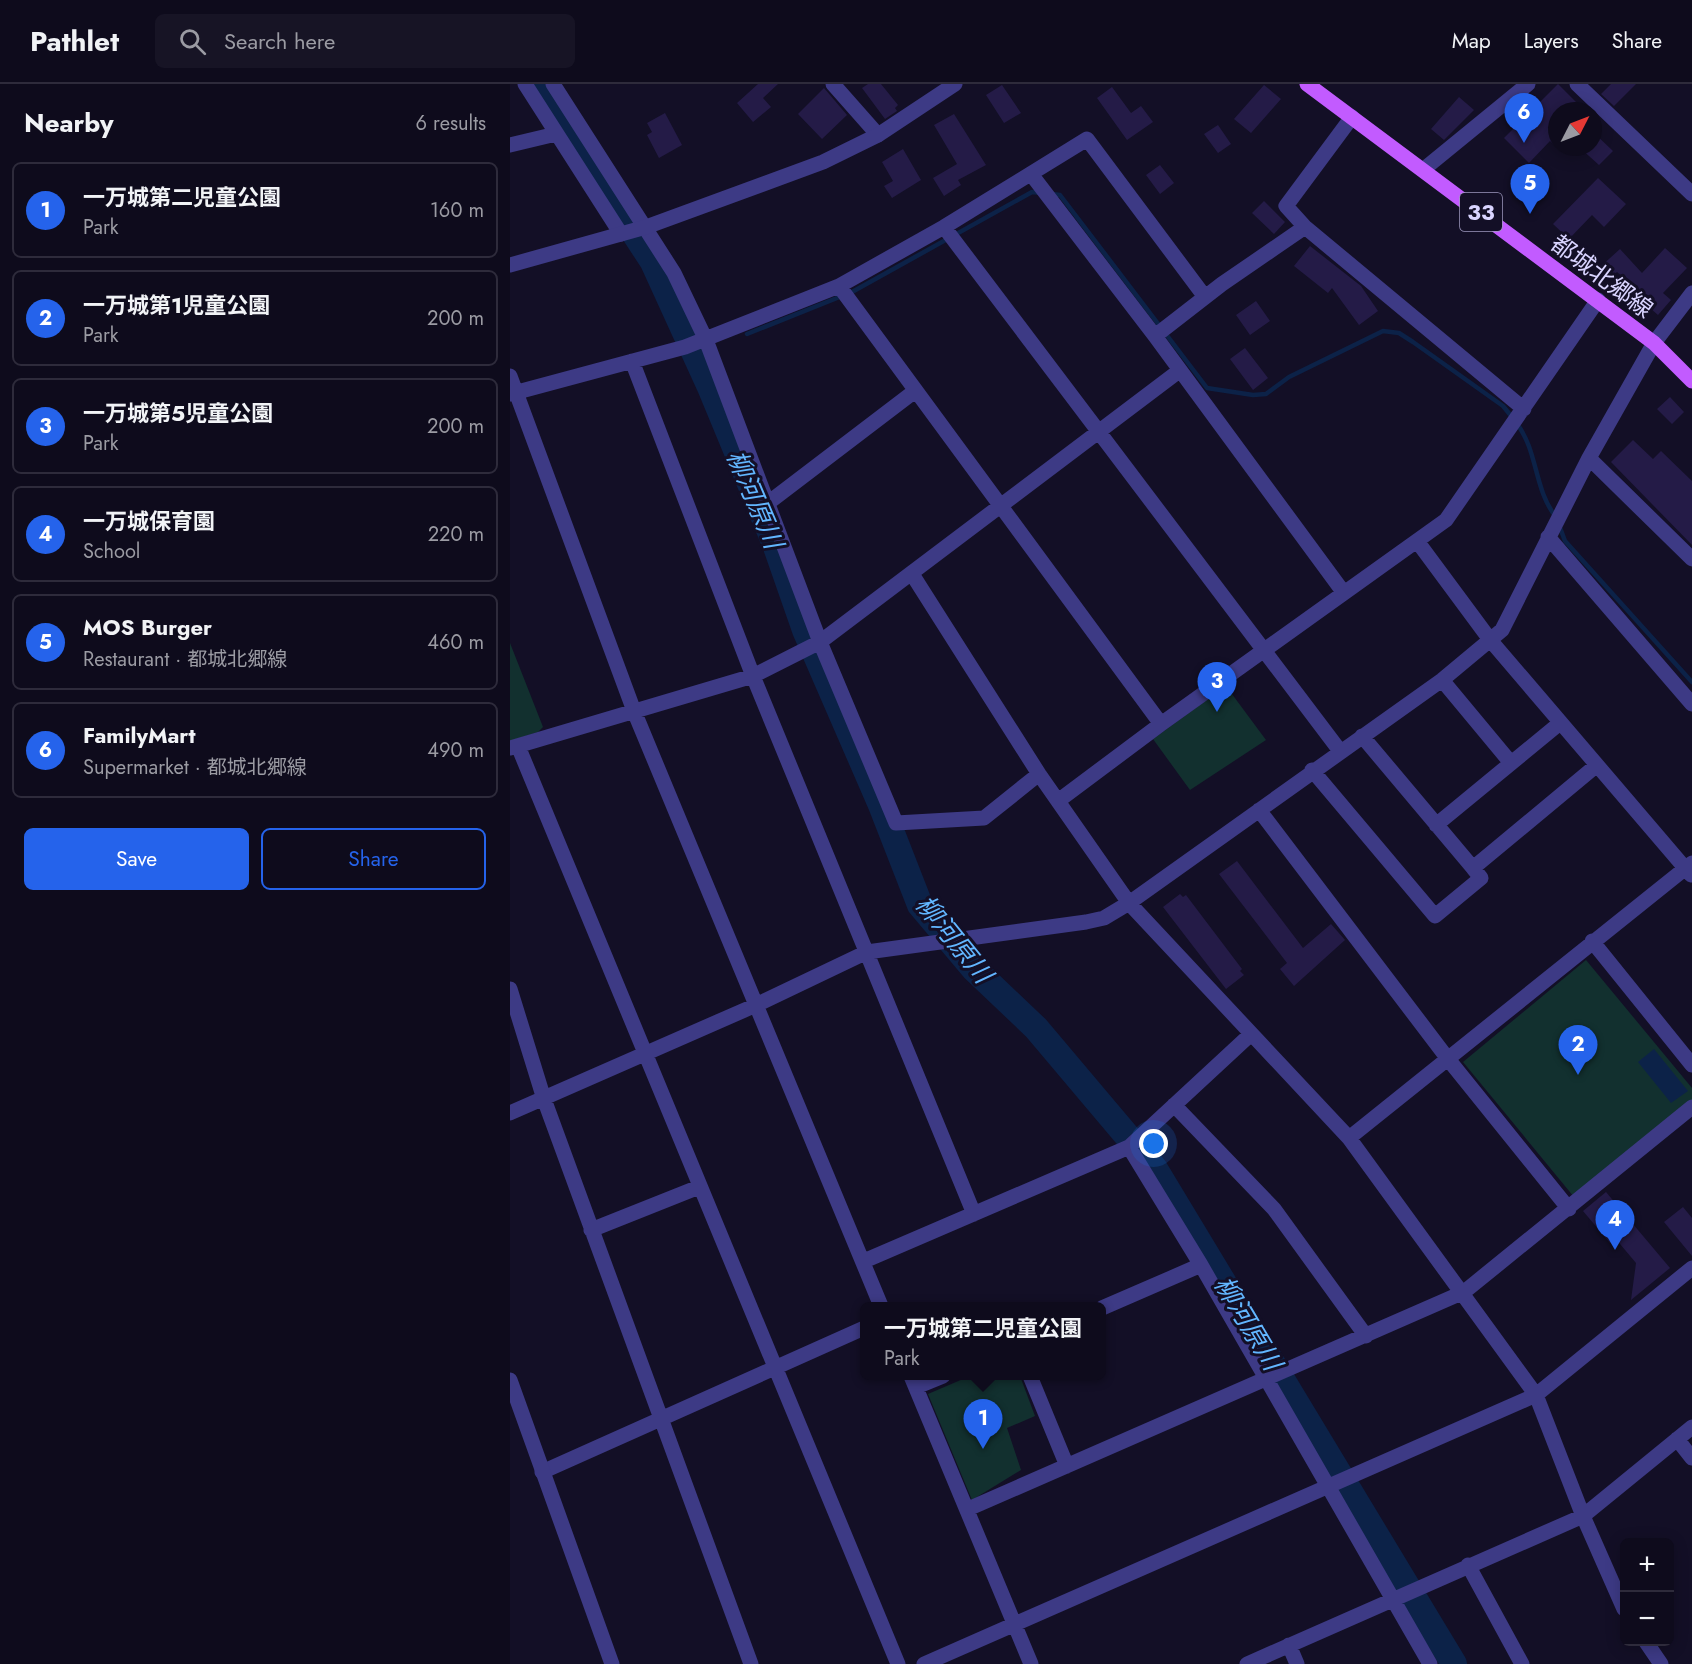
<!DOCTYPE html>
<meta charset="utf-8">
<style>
:root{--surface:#0e0b1c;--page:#171425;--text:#f1f3f6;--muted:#9b9ba3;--line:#2e2b3b;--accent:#2563eb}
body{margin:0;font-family:Jost,"Noto Sans JP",sans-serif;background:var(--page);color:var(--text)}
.controls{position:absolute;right:18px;bottom:18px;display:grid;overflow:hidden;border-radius:9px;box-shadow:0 3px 15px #0003}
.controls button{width:54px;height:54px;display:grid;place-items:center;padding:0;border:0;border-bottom:2px solid var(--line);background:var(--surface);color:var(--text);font:30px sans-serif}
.compass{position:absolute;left:1038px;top:18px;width:54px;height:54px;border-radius:50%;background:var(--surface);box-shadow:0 3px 15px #0003;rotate:48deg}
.you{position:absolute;left:644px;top:1060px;width:21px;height:21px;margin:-15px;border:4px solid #fff;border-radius:50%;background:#1a73e8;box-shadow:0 0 0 9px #1a73e833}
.badge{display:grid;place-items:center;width:39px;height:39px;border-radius:50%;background:var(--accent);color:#fff;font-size:20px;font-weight:700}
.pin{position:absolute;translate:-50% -50px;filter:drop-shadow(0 2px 3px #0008)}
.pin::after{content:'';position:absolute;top:32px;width:21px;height:18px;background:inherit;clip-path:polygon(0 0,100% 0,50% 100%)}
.popup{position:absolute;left:350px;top:1218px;width:246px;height:78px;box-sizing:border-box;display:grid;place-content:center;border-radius:9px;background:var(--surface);filter:drop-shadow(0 2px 4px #0005);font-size:20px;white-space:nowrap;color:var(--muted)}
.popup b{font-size:22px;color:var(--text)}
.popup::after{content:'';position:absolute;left:50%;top:100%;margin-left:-12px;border:12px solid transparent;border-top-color:var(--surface)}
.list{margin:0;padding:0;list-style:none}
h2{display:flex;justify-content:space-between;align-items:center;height:78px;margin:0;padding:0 24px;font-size:26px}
h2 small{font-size:20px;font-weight:400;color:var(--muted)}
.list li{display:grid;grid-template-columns:39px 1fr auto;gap:18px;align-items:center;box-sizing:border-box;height:96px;margin:0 12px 12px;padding:0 12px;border:2px solid var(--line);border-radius:9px}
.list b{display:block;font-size:22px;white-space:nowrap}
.list p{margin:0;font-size:20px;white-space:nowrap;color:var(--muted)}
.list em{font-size:20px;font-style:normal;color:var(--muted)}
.actions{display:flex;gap:12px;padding:18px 24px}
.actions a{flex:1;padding:14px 0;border:2px solid var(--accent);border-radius:9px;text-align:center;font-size:21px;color:var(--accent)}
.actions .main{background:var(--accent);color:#fff}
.icon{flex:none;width:33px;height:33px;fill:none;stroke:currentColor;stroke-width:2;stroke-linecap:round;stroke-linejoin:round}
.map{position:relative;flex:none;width:1182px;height:1580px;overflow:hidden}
header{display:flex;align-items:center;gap:36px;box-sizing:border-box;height:84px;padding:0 30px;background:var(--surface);border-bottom:2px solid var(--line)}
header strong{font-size:28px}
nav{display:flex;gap:33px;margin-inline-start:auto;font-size:21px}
.search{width:420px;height:54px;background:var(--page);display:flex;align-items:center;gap:15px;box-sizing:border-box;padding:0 21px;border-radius:9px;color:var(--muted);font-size:22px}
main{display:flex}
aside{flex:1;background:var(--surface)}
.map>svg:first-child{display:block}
.green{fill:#12302f}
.water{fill:#0c2248}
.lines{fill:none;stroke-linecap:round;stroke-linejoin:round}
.stream{stroke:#0c2248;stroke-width:4.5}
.river{stroke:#0c2248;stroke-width:26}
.building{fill:#241b47}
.minor{stroke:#3d3a85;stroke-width:15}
.tertiary{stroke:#3d3a85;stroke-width:15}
.primary{stroke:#c25bff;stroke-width:15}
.labels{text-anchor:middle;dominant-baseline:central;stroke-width:6;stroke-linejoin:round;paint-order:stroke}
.shield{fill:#130f26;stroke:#9e99be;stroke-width:1.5}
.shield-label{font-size:22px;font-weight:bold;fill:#d9d4ff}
.street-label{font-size:24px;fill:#d9d4ff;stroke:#130f26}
.water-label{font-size:26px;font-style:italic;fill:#62b6ff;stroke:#130f26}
</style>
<header>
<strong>Pathlet</strong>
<div class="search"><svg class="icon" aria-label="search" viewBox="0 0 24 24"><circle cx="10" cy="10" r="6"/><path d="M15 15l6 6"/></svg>Search here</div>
<nav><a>Map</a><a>Layers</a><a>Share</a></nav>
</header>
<main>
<aside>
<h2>Nearby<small>6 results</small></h2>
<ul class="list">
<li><span class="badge">1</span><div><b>一万城第二児童公園</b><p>Park</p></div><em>160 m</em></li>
<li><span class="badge">2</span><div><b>一万城第1児童公園</b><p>Park</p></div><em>200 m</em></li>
<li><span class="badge">3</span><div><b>一万城第5児童公園</b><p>Park</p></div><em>200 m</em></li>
<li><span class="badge">4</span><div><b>一万城保育園</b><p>School</p></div><em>220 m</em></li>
<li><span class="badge">5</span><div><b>MOS Burger</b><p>Restaurant · 都城北郷線</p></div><em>460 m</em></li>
<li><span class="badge">6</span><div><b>FamilyMart</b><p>Supermarket · 都城北郷線</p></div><em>490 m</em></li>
</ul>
<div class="actions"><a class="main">Save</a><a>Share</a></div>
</aside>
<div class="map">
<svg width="1182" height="1580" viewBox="0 0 1182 1580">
<rect width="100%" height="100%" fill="#130f26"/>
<path class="green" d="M0,559L33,643L28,648L0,657Z
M716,602L756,656L680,706L643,655Z
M1076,876L1182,1004V1016L1064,1113L953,978Z
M460,1292H510L525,1332L497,1344L511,1386L462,1416L418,1310Z"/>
<path class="water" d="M1144,965L1178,1007L1161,1019L1128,978Z"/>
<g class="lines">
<path class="stream" d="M542,110L550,111L697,304L743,311L756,310L779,293L873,247L889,249L903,258L993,322L1002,333
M237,250L342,208L522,108L531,109
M1007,340C1028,367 1024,406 1046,433
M1049,441L1055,457L1182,598"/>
<path class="river" d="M27,0L143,178L200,303L265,460L295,546L371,721L410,821L463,884L526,944L645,1085L944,1580"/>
</g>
<path class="building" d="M248,0H268L253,14L261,23L243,38L227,19Z
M358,0H371L388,21L385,24L387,27L375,35L352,4Z
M1048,0L1075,27H1047V64L1040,57L1019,79L994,54Z
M1101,0H1126L1104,22L1091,10Z
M492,1L511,29L494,39L476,11Z
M754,1L771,15L741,49L724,35Z
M602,3L621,29L631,22L643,38L617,56L587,14Z
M314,4L337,31L312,55L288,30Z
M949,13L964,26L934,56L921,45Z
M155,29L172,61L149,74L137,51L142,48L137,39Z
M444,30L476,81L448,96L451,101L434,112L423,94L447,80L424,41Z
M708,41L721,60L708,69L694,50Z
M1083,48L1103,67L1089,81L1069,63H1083Z
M393,65L411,96L382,114L374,102L383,97L372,78Z
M650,81L664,99L650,110L636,91Z
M1088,94L1116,120L1094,143L1082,131L1059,155L1043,140Z
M754,117L775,138L764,150L742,129Z
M800,162L851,202L868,227L849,241L822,204L818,209L784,182Z
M1155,164L1177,184L1153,209L1161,216L1148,231L1133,218L1136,214L1107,188L1099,195L1089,184L1110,165L1132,189Z
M746,217L760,237L740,251L726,231Z
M735,264L758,294L743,306L720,275Z
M1160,313L1174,328L1162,340L1147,325Z
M1123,356L1143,375L1151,367L1182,397V461L1101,378Z
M727,777L793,864L821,840L835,856L784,902L770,885L777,879L709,790Z
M670,810L673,813L676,811L732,885L730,887L734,891L716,905L653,823Z
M1096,1108L1160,1184L1121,1216L1126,1179L1105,1154L1100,1159L1073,1127Z
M1173,1123L1182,1134V1172L1154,1138Z"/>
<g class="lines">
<path class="minor" d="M15,0L111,150
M43,0L164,189L196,256L310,558L386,739L474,734L529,690
M323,0L368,51
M1067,0L1182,110
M842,33L776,122L795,143L1014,325
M0,61L46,50
M914,85L1018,0
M521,90L645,252L834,509
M434,143L830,667
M329,202L651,640
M645,252L712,200L795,143
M122,277L243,592L464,1130
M0,292L124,627L371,1222
M0,310L175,263L329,202L434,143L577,55L695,213
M1079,374L1182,475
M258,419L405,307
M1038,453L1182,620
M907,457L981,557L1181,791
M402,490L529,690L619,819L839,1054L1026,1311L1073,1432L1114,1525
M932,596L1001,679
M852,652L963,784L1087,681
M8,662L388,1580
M0,664L243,592L310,558L669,287
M802,686L925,832L971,794L963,784
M548,717L651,640L936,436L1088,216
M749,726L938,975L1059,1125
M926,741L1050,639
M1082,857L1182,981
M0,905L34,1015L241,1580
M664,1021L764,1125L856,1252
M0,1029L246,921L357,868L576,838L594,834L619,819L932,596L992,546L1079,374L1144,259L1182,209
M839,1054L1182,779
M619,1063L691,1181L920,1580
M81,1146L189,1103
M354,1177L619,1063L741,950
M592,1224L691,1181
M401,1292L521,1580
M520,1292L557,1382
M406,1303L433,1292
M1167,1355L1182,1374
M32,1388L354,1244
M458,1425L954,1208L1182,1023
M958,1481L1012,1580
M1136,1558L1151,1580
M779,1561L787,1580
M414,1580L1026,1311L1182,1184
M737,1580L1073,1432L1182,1343"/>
<path class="tertiary" d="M0,181L136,143L313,78L368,51L445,0
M0,1296L102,1580"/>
<path class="primary" d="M797,0L1144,259L1182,297"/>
</g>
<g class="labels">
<rect class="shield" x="950" y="109" width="42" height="38" rx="4.5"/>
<g class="shield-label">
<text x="971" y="128">33</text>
</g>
<g class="street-label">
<text transform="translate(1092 192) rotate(37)">都城北郷線</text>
</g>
<g class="water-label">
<text transform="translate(245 415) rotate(67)">柳河原川</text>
<text transform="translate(444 855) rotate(51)">柳河原川</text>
<text transform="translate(738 1239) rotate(59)">柳河原川</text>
</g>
</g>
</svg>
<div class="controls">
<button>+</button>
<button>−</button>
</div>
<svg class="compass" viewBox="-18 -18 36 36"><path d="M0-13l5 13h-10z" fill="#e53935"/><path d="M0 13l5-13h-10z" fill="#9b9ba3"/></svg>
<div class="you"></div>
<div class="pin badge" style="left:473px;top:1365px">1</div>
<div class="popup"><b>一万城第二児童公園</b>Park</div>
<div class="pin badge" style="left:1068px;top:991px">2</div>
<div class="pin badge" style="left:707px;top:628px">3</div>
<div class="pin badge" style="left:1105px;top:1166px">4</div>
<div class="pin badge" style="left:1020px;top:130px">5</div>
<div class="pin badge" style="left:1014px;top:59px">6</div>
</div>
</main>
